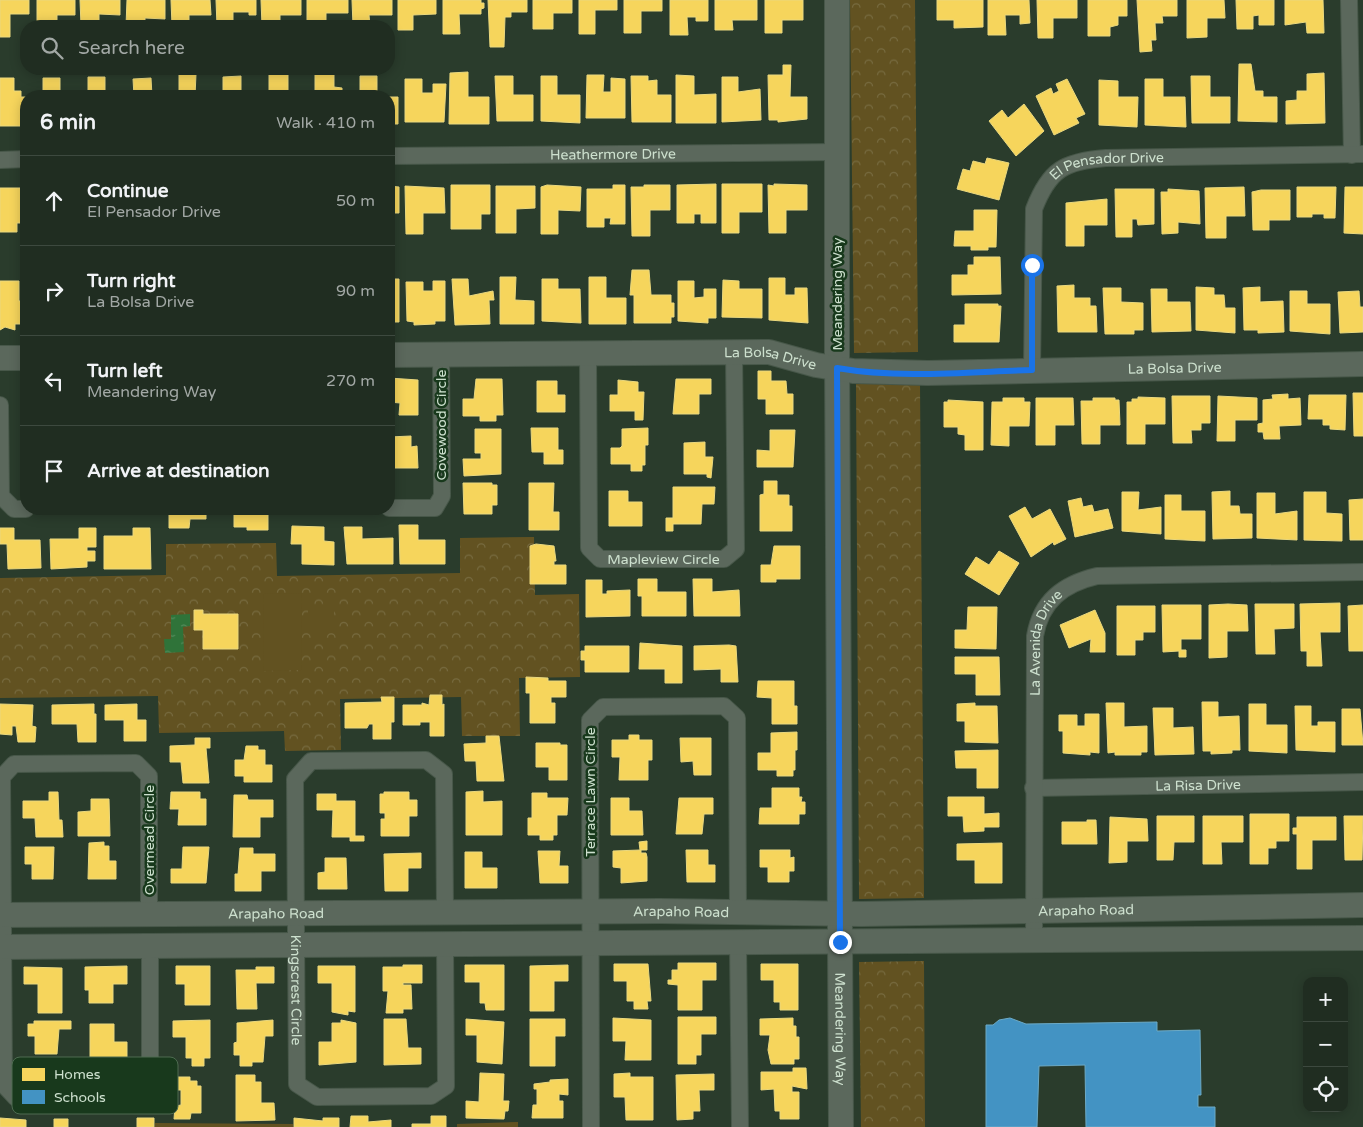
<!DOCTYPE html>
<meta charset="utf-8">
<style>
:root{--surface:#202d21;--page:#2d392e;--text:#f1f3f6;--muted:#a2a8a5;--line:#3d493f}
body{margin:0;font-family:"Varela Round",sans-serif;background:var(--page);color:var(--text)}
.controls{position:absolute;right:15px;bottom:15px;display:grid;overflow:hidden;border-radius:10px;box-shadow:0 2px 12px #0003}
.controls button{width:45px;height:45px;display:grid;place-items:center;padding:0;border:0;border-bottom:1px solid var(--line);background:var(--surface);color:var(--text);font:25px sans-serif}
.stop{position:absolute;width:15px;height:15px;margin:-11px;border:4px solid #1a73e8;border-radius:50%;background:#fff}
.stop.end{background:#1a73e8;border-color:#fff;box-shadow:0 1px 5px #0008}
.list{margin:0;padding:0;list-style:none}
h2{display:flex;justify-content:space-between;align-items:center;height:65px;margin:0;padding:0 20px;font-size:21px}
h2 small{font-size:16px;font-weight:400;color:var(--muted)}
.list li{display:grid;grid-template-columns:32px 1fr auto;gap:15px;align-items:center;box-sizing:border-box;height:90px;padding:0 20px;border-top:1px solid var(--line)}
.list b{display:block;font-size:19px;white-space:nowrap}
.list p{margin:0;font-size:16px;white-space:nowrap;color:var(--muted)}
.list em{font-size:16px;font-style:normal;color:var(--muted)}
.icon{flex:none;width:28px;height:28px;fill:none;stroke:currentColor;stroke-width:2;stroke-linecap:round;stroke-linejoin:round}
.map{position:relative;flex:none;width:1363px;height:1127px;overflow:hidden}
.search{position:absolute;background:var(--surface);box-shadow:0 2px 12px #0003;left:20px;top:20px;width:375px;height:55px;display:flex;align-items:center;gap:12px;box-sizing:border-box;padding:0 18px;border-radius:20px;color:var(--muted);font-size:19px}
.panel{position:absolute;background:var(--surface);box-shadow:0 2px 12px #0003;left:20px;top:90px;width:375px;height:425px;border-radius:20px}
.map>svg:first-child{display:block}
.park{fill:url(#park-crowns)}
.pitch{fill:#625221}
.water{fill:url(#water-ripples)}
.homes{fill:#f6d55c;stroke:#ead87e}
.schools{fill:#4393c3;stroke:#6caac6}
.lines{fill:none;stroke-linecap:round;stroke-linejoin:round}
.street-casing{stroke:#475749;stroke-width:18}
.secondary-casing{stroke:#475749;stroke-width:26}
.street{stroke:#5b685c;stroke-width:16}
.secondary{stroke:#5b685c;stroke-width:24}
.route{stroke:#1a73e8;stroke-width:6}
.labels{text-anchor:middle;dominant-baseline:central;stroke-width:5;stroke-linejoin:round;paint-order:stroke}
.street-label{font-size:14px;fill:#cde0ce;stroke:#18391c}
.key{fill:#18391c;stroke:#4e6b51;stroke-width:1}
.key-label{font-size:14px;fill:#cde0ce}
</style>
<div class="map">
<svg width="1363" height="1127" viewBox="0 0 1363 1127">
<defs>
<pattern id="park-crowns" width="20" height="18" patternUnits="userSpaceOnUse" patternTransform="scale(1.25)"><rect width="20" height="18" fill="#625221"/><path d="M2 6a3 3 0 1 1 6 0M12 15a3 3 0 1 1 6 0" fill="none" stroke="#776b40"/></pattern>
<pattern id="water-ripples" width="26" height="14" patternUnits="userSpaceOnUse" patternTransform="scale(1.25)"><rect width="26" height="14" fill="#2f7339"/><path d="M2 4q2-2 4 0t4 0M15 11q2-2 4 0t4 0" fill="none" stroke="#568d5e"/></pattern>
</defs>
<rect width="100%" height="100%" fill="#2a3c2c"/>
<path class="park" d="M850,0H915L918,352L854,353Z
M856,384H920L924,898L859,899Z
M534,537L535,595L579,594L580,677L519,678L520,736H462L461,697L340,699L341,750L285,751L284,731L159,733L158,696L0,698V578L166,575V544L276,543L277,576L460,573V538Z
M924,961L925,1127H861L859,962Z
M518,1122V1127H457V1124Z
M155,1123L293,1124V1127H155Z"/>
<path class="pitch" d="M301,593L302,670L264,671L263,594Z
M308,610H334V633H308Z"/>
<path class="water" d="M190,614V626L183,627L184,652L165,653L164,639H171V615Z"/>
<path class="homes" d="M0,0H29V14H10V37H0Z
M37,0H75V15H57V26H37Z
M80,0H120V15L99,14V26H81Z
M127,0H165V19L145,18V26H126Z
M171,0H210L211,15H189V26H172Z
M216,0H256V15H249V12H233V26H217Z
M261,0H301V15H280V26H262Z
M307,0H348V13H326V26H307Z
M352,0H392V15H369L370,26H353Z
M398,0H436V14L413,15V30H398Z
M443,0H481V3H484V8L481,9V14H459L460,34H443Z
M488,0H527V12H511V17H505L504,47H490Z
M533,0H572V13H553V29H533Z
M579,0H617V10H595V34H579Z
M624,0H662V11H641V33H624Z
M670,0H708V21H696V17H687L688,35H670Z
M715,0H757V20H732L733,30H715Z
M765,0H803V20H782V33H765Z
M937,0H983V27L954,28V20H937Z
M988,0H1029L1030,23L1020,24V15H1005L1006,35H988Z
M1037,0H1077V18H1053V38H1038Z
M1088,0H1127V16H1118V25L1110,27V36H1088Z
M1137,0H1177V16H1162L1163,23H1155L1156,40H1151L1152,51L1140,52Z
M1187,0H1224L1225,18H1207V37L1187,38Z
M1236,0H1274V25H1259V15L1253,16V29H1237Z
M1285,0H1323L1324,33H1307L1306,22L1285,25Z
M1239,64H1251L1255,91H1263V97H1277V122L1238,121Z
M783,65H791L790,97H807V119L778,122V120H769L768,75H783Z
M468,72V97H489V124H449L450,73Z
M269,73H288V96H269Z
M1324,73L1325,123L1286,124V101L1297,100V91H1307V74Z
M179,74H196L195,96H179Z
M315,74H334V87L342,88V96H315Z
M587,75H604L603,92H611V78L625,79V118H586Z
M676,75L694,76V95L716,94V123H676Z
M241,76V96H223V77Z
M360,76H377V96H360Z
M495,76H513V95H533V121H497Z
M541,76H557V95H580V123L541,121Z
M631,76H648V81L657,80V95H671V122H632Z
M1191,76H1210V97H1230V123H1192Z
M88,77H105V96H88Z
M722,77H738V92L760,89L761,120L722,122Z
M0,78H14V91H21V97H26V126H0Z
M43,78H60V92L82,93V96H43Z
M151,78L152,96H134L133,79Z
M405,79H422V93H433V84H446L444,122H405Z
M1067,79L1085,114L1076,118L1079,123L1054,135L1036,96L1051,88L1053,94L1059,91L1056,84Z
M1145,79H1163V97H1185L1186,127L1145,125Z
M1099,80L1118,81V97H1138L1137,127L1099,125Z
M389,97H398V124H389Z
M1024,104L1044,131L1016,156L989,121L1002,110L1008,118Z
M987,158L1009,163L999,200L957,189L963,169L970,171L973,161L985,164Z
M716,184V223H701V214H694V223H677V185Z
M722,184H762V212H739V233H722Z
M774,184L807,185V210H786V233H769L768,185L774,186Z
M451,185H490V214H481V229H451Z
M547,185L581,187L580,211L558,210V234H541V187Z
M613,185H625V224H610L611,218H604V227H587V189H613Z
M644,185H670V210H650V236H632L631,187H644Z
M389,186L399,187V213H389Z
M405,186L444,188L445,213H423V234H406Z
M496,186H535V208L516,209V233H496Z
M1244,187L1245,216H1226V238H1206L1205,188Z
M1297,187H1336L1335,218H1324V214H1312V217H1297Z
M1345,187H1363V234L1344,233Z
M0,188H26L25,223H17V232H0Z
M1115,189H1154V224L1138,225L1137,219H1132V237H1116Z
M1168,189L1199,191L1200,224L1178,222V233L1162,234L1161,192H1168Z
M1261,190H1290V220H1269V230H1253L1252,192Z
M1107,199V225H1084V246H1066V203Z
M974,210H997L996,247H988V250H971V246H954L955,231H974Z
M974,257H1000L1001,294L952,295V275H968V265H974Z
M632,270H649L651,295H671V303H674V317H671V323H634V295H630Z
M500,277H516L515,300L534,301V324H500Z
M589,277H606V298H626V324H589Z
M769,278H785V295H795V288H807L808,323L769,320Z
M389,279H399V322H389V324Z
M452,279H468L469,296L493,291L494,300H489L490,324L455,325Z
M542,279H558V289H580L581,323L542,321Z
M723,280L739,281V289H762V318L722,317Z
M0,281H19V301H26V324H15V330L5,327L0,330Z
M433,281H445V321H435V324L414,325V322L407,321L406,282H423V291H433Z
M678,281H694V298L704,297V289H716V318H708V323L678,321Z
M1074,285V298H1090V306H1096L1097,332H1058L1057,286Z
M1196,287L1214,288V295H1224L1225,308H1235V333L1196,330Z
M1260,287V302L1283,301L1284,332L1258,333V330H1244L1243,288Z
M1103,288H1121V302L1143,303V330H1134V334H1105Z
M1151,289H1167V302H1190L1191,331L1152,332Z
M1290,291H1307V304H1330V334L1290,331Z
M1359,291L1360,307H1363V332L1340,333L1338,292Z
M965,304H998V306H1001L999,342H954V325H965Z
M758,371H771V381H786L787,394H793V414H766V399H758Z
M389,378L418,380V415H399L400,403L389,402Z
M476,379H502L503,415H496V421H480V416H463V399H474Z
M676,379H711V394H699V414H673Z
M618,380L638,382V392H644L643,420H635V411H610V395H618Z
M537,381H557V395H565V412H537Z
M1353,393H1363V436H1354Z
M1288,394V399L1300,398L1301,425L1279,426L1280,439H1264L1263,432H1258V424L1263,423V400L1273,399L1272,395Z
M1309,395H1346L1345,430L1330,429V425H1323V419H1308Z
M1172,396H1210V423H1201V430H1191L1192,443H1173Z
M1218,396L1257,398V420H1235V441H1217Z
M1138,397L1165,398V424H1145V444H1127V402H1132V399H1138Z
M1003,398H1024V402H1030L1029,426H1009V446L991,445L992,402H1003Z
M1036,398H1073L1074,425H1055V445H1036Z
M1093,398H1115V400H1119L1120,425H1100V444H1082L1081,401H1093Z
M21,400H26V417H21Z
M948,400L983,402V450H965V435L958,434V427H944V402H948Z
M531,428H558V450H563V464H544V452H532Z
M648,428V445H645V465H642V471H631V464H611V448H620L622,446V429Z
M475,429H501V474L464,476L463,459H481V453H475Z
M770,430H795L793,467H757V450L770,451Z
M411,436V447L417,446L418,468H389V437Z
M21,439H26V474L21,475Z
M705,442V457H713L711,478L707,477V474H684V443Z
M764,481H777V495H789V506H792V531H760V495L764,494Z
M463,483H492V485H497V505H492V514H464Z
M529,483H554L553,512H559V530H529Z
M673,487H715L714,504H702L701,524H673V531H666V518H673Z
M609,491H628V502H642V526H609Z
M1230,491V506H1239L1240,514H1252V538L1213,539L1212,492Z
M1122,492H1139L1138,510L1161,507V534L1122,531Z
M1304,492H1326V513L1342,514V541L1304,540Z
M1257,493H1275V514L1297,511V540L1257,538Z
M1165,495H1181V511H1205V541L1165,539Z
M1081,498L1083,507L1092,505L1094,512L1108,509L1113,528L1075,537L1068,501Z
M1363,499V540H1350L1349,500Z
M1025,507L1032,519L1050,509L1066,539L1054,545L1053,542L1031,557L1009,516Z
M183,509H206V519H190L189,528H169V514H183Z
M234,509H257V514H268V530H247V527H234Z
M399,525H418V540H445V564H400Z
M292,526L324,527V541L334,542V565L302,564V544H291Z
M344,527H362V539L393,538V564H347Z
M0,528H14V540H40L41,568L8,569L7,544H0Z
M79,528H96V547H87V551H95V561H87V567L51,569L50,539H79Z
M133,528H150L151,569H104V536H133Z
M536,544L554,546L556,561H554V565H566V584H530V546Z
M774,546H800V579H776V582H761V565H771Z
M999,551L1019,563L999,595L965,574L976,557L989,565Z
M638,579H657V592H686V616H642V596H638Z
M693,579H712V592L739,590L740,616H694Z
M586,580H602V594H607V591L630,590V616L586,617Z
M1340,603V632H1320L1322,666H1307V651H1301L1300,604Z
M1228,604L1247,605L1248,631H1227V657L1209,658V605Z
M1255,604H1294V628L1274,629L1275,654H1256Z
M1162,605H1201V639H1181V650H1186V657H1179V651L1163,652Z
M1363,605V651H1349L1348,606Z
M1117,606H1155V632H1143V640H1135V655H1117Z
M968,607H997L996,649L955,648V630H967Z
M194,610H203V614H238V649H203V630H194Z
M1095,610L1105,633V652H1090L1091,639L1069,648L1060,625Z
M640,643L682,646V683H665V669H639Z
M729,645L736,646L738,682H721V669L694,670V646Z
M585,646H629V672H585V660H581V651H585Z
M955,657H999L1000,695H976V674H955Z
M526,677L548,678V681H566V697H551V703H555V723H530V693H526Z
M758,681H794V706H797V724H772V698L757,697Z
M430,695H442V705L444,704V736H430V722H420V725H403V705H422V703L429,705Z
M381,697H394V722H391V739H373V724H369L367,728H345V703L382,702Z
M1202,702H1218V717L1239,716L1240,750H1232V753L1211,754V751H1203Z
M975,703V706H997L998,743L965,742V721H957V704Z
M1106,703H1124V727L1147,726V752H1141V755H1115V752L1108,753Z
M0,704L33,705L32,726L36,727L35,742H18L16,726H12V735L0,734Z
M94,704V714H96V742H78L77,724H52V705Z
M137,704V720H146V741H124V720H105V705Z
M1249,704H1266V725H1287V753L1249,751Z
M1295,706H1311V726H1318V722H1335V752L1296,750Z
M1153,708H1173V728L1193,727L1194,754L1155,755Z
M1342,709H1360L1363,745H1342Z
M1085,714H1099V753L1090,752V755L1063,753V731H1059V715H1077V726H1085Z
M797,732V750H795V770H793V776H777V770H758V753H771V733Z
M629,735H639V740H652V760H648V780H619L620,757H612V740H629Z
M486,736H499L504,781H477L476,761H465L464,744L486,743Z
M195,738H210V748H206L209,783H183L181,762H170V746L195,745Z
M680,738H711V775H694L693,761L681,762Z
M536,743H560V745H567V780H549V767H536Z
M246,746H258V750H265V765H272V782H244V776H235V760H244Z
M998,750V788H977V768H956L955,751Z
M772,788H799V797H802L801,802H805V814H799V824H759L760,808H772Z
M483,791V802L502,801V835H466V792Z
M49,792H58L59,820H62L63,837H36L35,818H23V801H49Z
M171,792H200V799H206V825H178L179,809H170Z
M384,792H409V800H417V816H409V836H381V819H385V813H380V794H384Z
M532,793H547V798H568L567,815H557V835H553V840H540V835H528V818H532Z
M317,794H336V801H355V836H364V841H350V837H332L333,810H317Z
M234,795H247L248,800H273V817H260V837H233Z
M948,797H984V814L999,813V827H984V831L964,832L963,816H948Z
M611,798H629V811H642L643,835H611Z
M679,798H713V814H704L702,834H676Z
M91,799H109L110,836H78V812L91,811Z
M1250,814H1289V841H1276V848H1268V864H1250Z
M1157,816H1194V842H1174L1173,860H1157Z
M1203,816H1243V842H1221L1222,864H1203Z
M1344,816H1363L1362,860H1345Z
M1110,817L1147,819L1148,841H1127V862L1109,863Z
M1297,817H1336V840H1312V869H1297V834H1293V828H1297Z
M1087,820H1096L1097,844H1062V822H1087Z
M647,841V850H641V853H646L647,857V881L621,883V868L613,867V851L640,850L639,842Z
M104,842V846H109V861H116V879H88L89,843Z
M1002,843V883H975V860H957V844Z
M25,847H54L53,879H32V864H25Z
M183,847H209L206,883H171V869H182Z
M240,848H253V854H275V871H261V891H235V874H238Z
M686,850H708V865H715V882H687Z
M760,850H790V858L794,857V871H789V882H768V867H760Z
M538,851H560L559,866H568V883H540Z
M465,852H482V868H497V888H465Z
M421,853V868H408V891H385L384,854Z
M325,858H346L347,889H318V873L325,872Z
M678,963H716V980H702V1010H678V985L668,984V980H672V970H678Z
M614,964H648L651,1001H647L648,1009H634V1001H627V981H614Z
M761,964H798V1010H780V1002H774V980H761Z
M403,965H422V983H403V985H411L412,1009H403V1013H386L388,991H383V967H403Z
M465,965H504V1010H486L485,1003H480V982H465Z
M568,965V981H554V1011H530V966Z
M127,966V984H113V1003H89V990H85V967Z
M176,966H210V1005H185V984H176Z
M318,966H355V1012L348,1011V1015L332,1012V983H318Z
M24,967L62,968V1013H38V984H24Z
M256,967H274V983H256L257,1009H237L236,970H256Z
M678,1017H716V1034H701V1055H696V1064H678Z
M613,1018L651,1020V1060H625L626,1041H613Z
M793,1018V1026H796V1037H799V1059H794V1064H771L768,1050L770,1035H760V1019Z
M384,1019H406L408,1048H421V1064L384,1065Z
M466,1019L504,1022L502,1064L477,1062V1035H466Z
M530,1019H565V1036H555V1066H530Z
M210,1020V1058H204V1066H192V1058H186V1037H173V1021Z
M273,1020V1036H265L263,1062H252V1066H240V1055H234V1043L237,1042V1023Z
M341,1020L356,1023V1062L319,1065V1042H332V1023H341Z
M34,1021H71V1029H59L57,1054H35V1036H28V1024H34Z
M90,1024H114V1042H127V1066H110V1063L90,1065Z
M793,1068H806L807,1089L792,1086V1092H799V1119H780V1111H775L774,1089L761,1090V1072H793Z
M480,1073L504,1074L503,1101H509L508,1111H505L504,1119L466,1118V1101L479,1102Z
M630,1073V1077H653V1120H626L625,1097H614V1074Z
M714,1074V1090H699L700,1111H693V1119L677,1120L676,1075Z
M236,1075H255V1082H261V1103H274L275,1120L236,1121Z
M175,1077H190V1081H197V1086H201V1113H191L190,1119H174L175,1106L181,1105V1090H175Z
M568,1079V1095L559,1094V1101H563V1118H532L533,1105H537V1089H534V1084L550,1082V1080Z
M351,1116H368V1122L391,1120V1127H350Z
M431,1116H446V1127H412V1124H431Z
M0,1118L26,1120V1127H0Z
M137,1118H154V1127H137Z
M294,1118L323,1121V1118H339V1127H294Z
M54,1119H68V1127H54Z"/>
<path class="schools" d="M1010,1018L1026,1024L1157,1022V1031L1200,1030L1201,1095H1198V1107H1215V1127H1086L1085,1065L1039,1066L1037,1127H986V1025H993L999,1020Z"/>
<g class="lines">
<g class="street-casing">
<g id="street">
<path d="M1349,0L1352,155"/>
<path id="s1" d="M389,156L837,152"/>
<path d="M0,160L26,159"/>
<path id="s2" d="M588,353L589,548L600,559H724L736,549L734,352"/>
<path id="s3" d="M1032,370L1034,209C1049,170 1064,161 1106,158L1363,154"/>
<path d="M0,405L1,496L14,509H26"/>
<path d="M389,508H435L442,496L441,355"/>
<path id="s4" d="M1033,788L1363,782"/>
<path id="s5" d="M445,912L444,774L426,760L311,761L295,779L297,1084L317,1097L431,1096L446,1086L445,944"/>
<path d="M149,914V776L136,763L14,764L2,777L4,1085L16,1098L136,1097L150,1083V946"/>
<path id="s6" d="M1034,942L1035,636C1041,601 1063,584 1097,576L1363,572"/>
<path d="M738,943L740,1127"/>
<path d="M591,1127L590,720L603,707L724,706L737,718L738,913"/>
</g>
</g>
<g class="secondary-casing">
<g id="secondary">
<path id="s7" d="M837,0V353L841,1127"/>
<path id="s8" d="M389,355L769,352L816,365L853,371L928,373L1363,364"/>
<path d="M0,358H26"/>
<path id="s9" d="M0,915L660,911L861,914L1363,905"/>
<path d="M0,947L1363,938"/>
</g>
</g>
<use href="#street" class="street"/>
<use href="#secondary" class="secondary"/>
</g>
<g class="lines">
<path class="route" d="M840,942L837,368C900,379 968,372 1032,370V265"/>
</g>
<g class="labels">
<g class="street-label">
<text stroke="none"><textPath href="#s1" startOffset="224">Heathermore Drive</textPath></text>
<text stroke="none"><textPath href="#s3" startOffset="256">El Pensador Drive</textPath></text>
<text transform="translate(837 294) rotate(-90)">Meandering Way</text>
<text stroke="none"><textPath href="#s8" startOffset="382">La Bolsa Drive</textPath></text>
<text stroke="none"><textPath href="#s8" startOffset="788">La Bolsa Drive</textPath></text>
<text transform="translate(441 425) rotate(-90)">Covewood Circle</text>
<text stroke="none"><textPath href="#s2" startOffset="274">Mapleview Circle</textPath></text>
<text stroke="none"><textPath href="#s6" startOffset="302">La Avenida Drive</textPath></text>
<text stroke="none"><textPath href="#s4" startOffset="165">La Risa Drive</textPath></text>
<text transform="translate(590 792) rotate(-90)">Terrace Lawn Circle</text>
<text transform="translate(149 840) rotate(-90)">Overmead Circle</text>
<text stroke="none"><textPath href="#s9" startOffset="1086">Arapaho Road</textPath></text>
<text stroke="none"><textPath href="#s9" startOffset="681">Arapaho Road</textPath></text>
<text stroke="none"><textPath href="#s9" startOffset="276">Arapaho Road</textPath></text>
<text stroke="none"><textPath href="#s5" startOffset="511">Kingscrest Circle</textPath></text>
<text stroke="none"><textPath href="#s7" startOffset="1029">Meandering Way</textPath></text>
</g>
</g>
<rect x="12" y="1057" width="166" height="57" rx="8" class="key"/>
<rect x="22" y="1068" width="23" height="13" fill="#f6d55c"/>
<rect x="22" y="1090" width="23" height="14" fill="#4393c3"/>
<g class="key-label">
<text x="54" y="1079">Homes</text>
<text x="54" y="1102">Schools</text>
</g>
</svg>
<div class="controls">
<button>+</button>
<button>−</button>
<button><svg class="icon" aria-label="locate" viewBox="0 0 24 24"><circle cx="12" cy="12" r="6"/><path d="M12 2v4M12 18v4M2 12h4M18 12h4"/></svg></button>
</div>
<div class="stop" style="left:1032px;top:265px"></div>
<div class="stop end" style="left:840px;top:942px"></div>
<div class="search"><svg class="icon" aria-label="search" viewBox="0 0 24 24"><circle cx="10" cy="10" r="6"/><path d="M15 15l6 6"/></svg>Search here</div>
<section class="panel">
<h2>6 min<small>Walk · 410 m</small></h2>
<ul class="list">
<li><svg class="icon" aria-label="ahead" viewBox="0 0 24 24"><path d="M12 20V5M6 11l6-6 6 6"/></svg><div><b>Continue</b><p>El Pensador Drive</p></div><em>50 m</em></li>
<li><svg class="icon" aria-label="right" viewBox="0 0 24 24"><path d="M7 20v-9h11M14 6l5 5-5 5"/></svg><div><b>Turn right</b><p>La Bolsa Drive</p></div><em>90 m</em></li>
<li><svg class="icon" aria-label="left" viewBox="0 0 24 24"><path d="M17 20v-9H6M10 6l-5 5 5 5"/></svg><div><b>Turn left</b><p>Meandering Way</p></div><em>270 m</em></li>
<li><svg class="icon" aria-label="arrive" viewBox="0 0 24 24"><path d="M6 21V4h12l-3 4 3 4H6"/></svg><div><b>Arrive at destination</b></div></li>
</ul>
</section>
</div>
